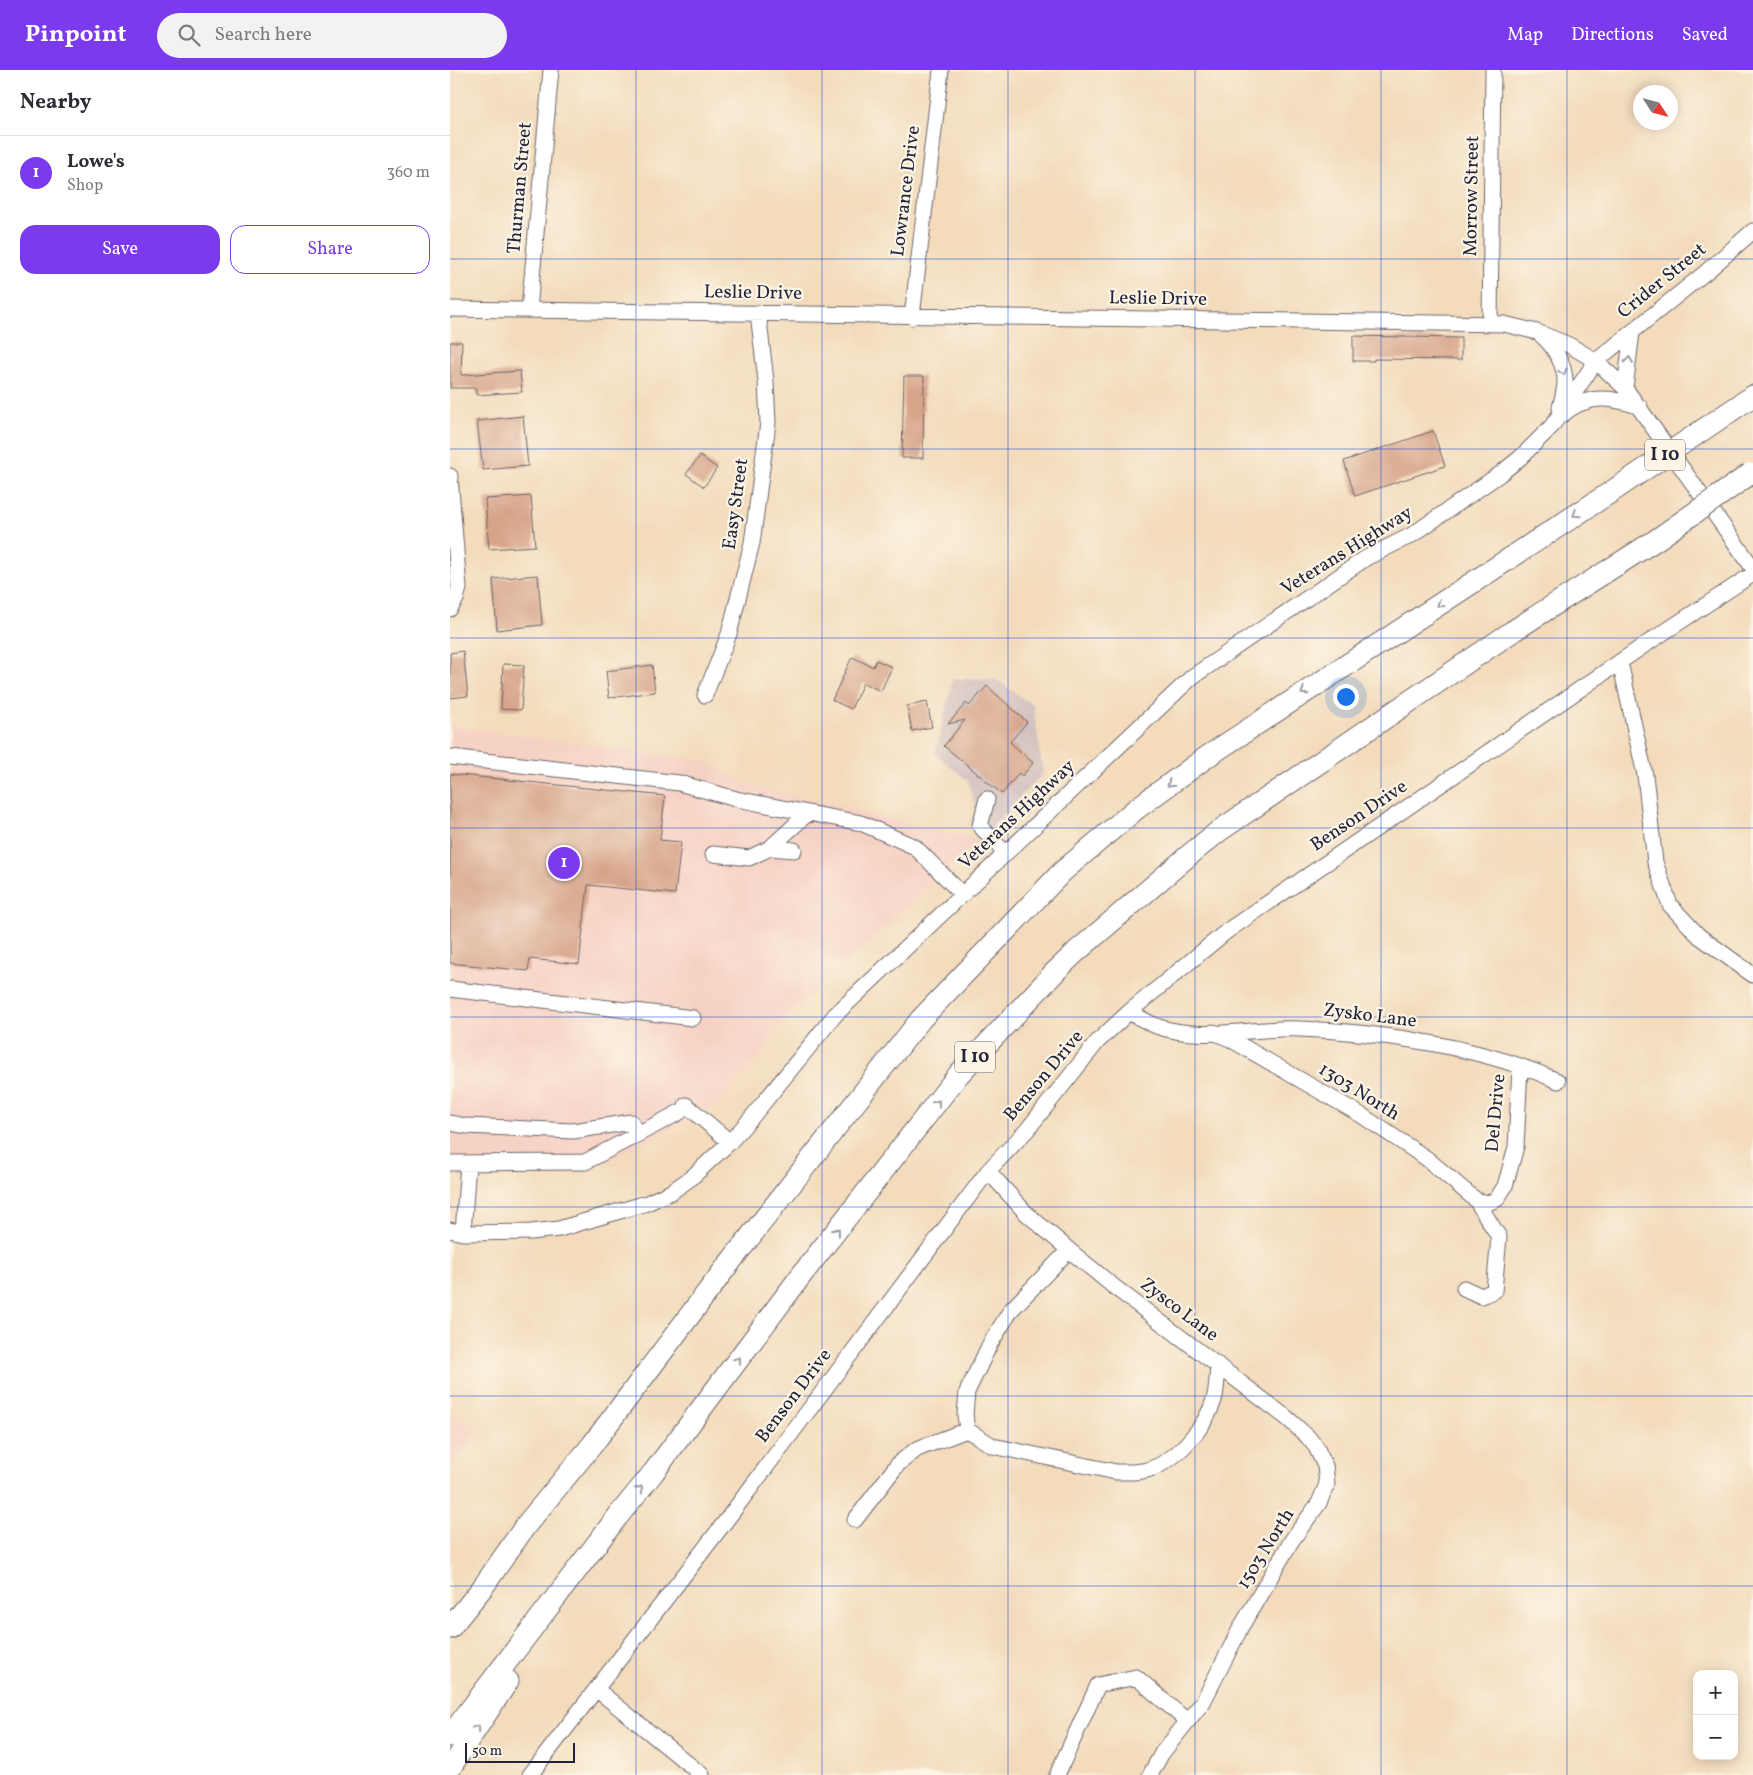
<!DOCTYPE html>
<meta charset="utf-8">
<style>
:root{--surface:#fff;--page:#f2f2f3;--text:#2b2b33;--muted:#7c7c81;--line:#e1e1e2;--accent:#7c3aed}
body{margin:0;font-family:Vollkorn,serif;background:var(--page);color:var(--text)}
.controls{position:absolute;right:15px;bottom:15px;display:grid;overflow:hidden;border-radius:10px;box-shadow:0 2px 12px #0003}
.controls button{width:45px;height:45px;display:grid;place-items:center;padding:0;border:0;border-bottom:1px solid var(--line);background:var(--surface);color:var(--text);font:25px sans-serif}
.compass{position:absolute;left:1183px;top:15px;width:45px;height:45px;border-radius:50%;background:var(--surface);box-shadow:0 2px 12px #0003;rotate:126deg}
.scale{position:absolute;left:15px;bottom:12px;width:110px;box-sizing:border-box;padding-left:5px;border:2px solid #22223b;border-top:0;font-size:14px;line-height:18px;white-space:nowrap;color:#22223b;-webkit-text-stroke:4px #fcf5e5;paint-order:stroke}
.you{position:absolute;left:895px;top:626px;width:18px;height:18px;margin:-12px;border:4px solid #fff;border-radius:50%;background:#1a73e8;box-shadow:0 0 0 8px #1a73e833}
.badge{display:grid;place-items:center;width:32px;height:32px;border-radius:50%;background:var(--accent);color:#fff;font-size:16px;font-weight:700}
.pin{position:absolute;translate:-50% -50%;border:2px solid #fff;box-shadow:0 1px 5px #0006}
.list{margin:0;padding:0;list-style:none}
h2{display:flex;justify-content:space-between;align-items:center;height:65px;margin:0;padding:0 20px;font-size:21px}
h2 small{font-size:16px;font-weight:400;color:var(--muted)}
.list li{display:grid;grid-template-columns:32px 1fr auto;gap:15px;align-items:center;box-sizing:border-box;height:75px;padding:0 20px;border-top:1px solid var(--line)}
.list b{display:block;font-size:19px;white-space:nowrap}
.list p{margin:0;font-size:16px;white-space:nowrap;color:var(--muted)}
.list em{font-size:16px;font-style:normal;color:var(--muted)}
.actions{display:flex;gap:10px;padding:15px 20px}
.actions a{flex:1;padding:11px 0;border:1px solid var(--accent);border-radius:15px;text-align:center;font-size:18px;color:var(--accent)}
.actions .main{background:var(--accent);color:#fff}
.icon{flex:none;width:28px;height:28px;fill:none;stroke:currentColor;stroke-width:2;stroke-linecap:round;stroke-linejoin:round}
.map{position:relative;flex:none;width:1303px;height:1705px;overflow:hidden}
header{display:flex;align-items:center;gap:30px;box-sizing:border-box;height:70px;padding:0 25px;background:var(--accent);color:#fff}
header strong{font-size:24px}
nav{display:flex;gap:28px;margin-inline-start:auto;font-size:18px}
.search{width:350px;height:45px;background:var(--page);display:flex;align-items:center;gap:12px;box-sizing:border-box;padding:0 18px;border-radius:28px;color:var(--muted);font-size:19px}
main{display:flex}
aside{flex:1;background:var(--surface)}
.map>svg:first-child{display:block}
.built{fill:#f6d2c4}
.industrial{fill:#d1bfbe}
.building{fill:#d7a48a}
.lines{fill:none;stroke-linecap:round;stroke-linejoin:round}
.minor-casing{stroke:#6b6368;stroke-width:17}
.highway-casing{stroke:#6b6368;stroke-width:23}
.minor{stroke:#fff;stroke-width:15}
.highway{stroke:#fff;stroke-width:21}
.highway-bridge-casing{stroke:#6b6368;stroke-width:23;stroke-linecap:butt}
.highway-bridge{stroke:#fff;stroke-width:21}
.oneway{stroke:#9c9ca7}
.grid{fill:none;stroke:#1d4ed8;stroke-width:1;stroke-opacity:0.55}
.labels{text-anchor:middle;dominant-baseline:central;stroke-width:4.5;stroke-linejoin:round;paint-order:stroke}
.shield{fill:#fcf5e5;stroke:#63616e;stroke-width:1}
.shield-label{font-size:18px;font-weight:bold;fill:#22223b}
.street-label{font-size:19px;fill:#22223b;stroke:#fcf5e5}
</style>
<header>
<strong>Pinpoint</strong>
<div class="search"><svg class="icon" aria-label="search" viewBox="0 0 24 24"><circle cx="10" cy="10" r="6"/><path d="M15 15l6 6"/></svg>Search here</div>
<nav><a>Map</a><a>Directions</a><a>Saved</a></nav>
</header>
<main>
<aside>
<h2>Nearby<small></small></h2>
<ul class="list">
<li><span class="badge">1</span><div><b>Lowe's</b><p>Shop</p></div><em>360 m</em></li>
</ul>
<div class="actions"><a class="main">Save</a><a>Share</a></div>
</aside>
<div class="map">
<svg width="1303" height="1705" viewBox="0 0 1303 1705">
<rect width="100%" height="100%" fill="#fcf5e5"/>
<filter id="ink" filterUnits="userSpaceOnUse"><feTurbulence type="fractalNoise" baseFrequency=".02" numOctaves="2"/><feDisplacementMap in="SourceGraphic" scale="10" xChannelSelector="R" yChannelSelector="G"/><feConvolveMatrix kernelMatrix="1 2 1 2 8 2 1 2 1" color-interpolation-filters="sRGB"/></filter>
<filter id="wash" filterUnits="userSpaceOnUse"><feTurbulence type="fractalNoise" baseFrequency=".0096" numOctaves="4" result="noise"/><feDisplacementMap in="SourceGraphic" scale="20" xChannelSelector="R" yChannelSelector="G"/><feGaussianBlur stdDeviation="1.12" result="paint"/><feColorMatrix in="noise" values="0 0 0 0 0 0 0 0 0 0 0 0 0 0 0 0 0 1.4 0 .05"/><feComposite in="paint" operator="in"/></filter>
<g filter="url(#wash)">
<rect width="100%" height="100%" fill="#f3dbbc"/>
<path class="built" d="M0,656L255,691L299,715L529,770L343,941L272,1032L137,1101L0,1104Z
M0,1345L30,1358L0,1398Z"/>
<path class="industrial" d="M503,609H545L583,635L593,703L529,770L520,752L526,740L518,711L485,684Z"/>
<g id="blocks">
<path class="building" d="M903,266L1011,268V290L924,289V291H903Z
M0,272H12L11,305L70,301L72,322L26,325V318H0Z
M454,306H474L473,388H452Z
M73,346L78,396L33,400L27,351Z
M983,361L995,396L905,426L894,391Z
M250,386L267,398L254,417L236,404Z
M81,426L85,476L39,479L35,429Z
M88,505L92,555L47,560L43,509Z
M13,581L18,626L0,628V583Z
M402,587L423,597L426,590L442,597L431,621L413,613L401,639L382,630Z
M53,594L74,595L71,640L51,639Z
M202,595L205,622L159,628L156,601Z
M537,616L577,652L560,672L583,693L572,706L569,703L552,724L494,676L515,650L498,654L516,633L519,636Z
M477,632L482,657L462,661L457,636Z
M0,704L215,726L210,770L231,772L225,824L138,815L129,894L80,889L78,901L0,893Z"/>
</g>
</g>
<g filter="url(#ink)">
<use href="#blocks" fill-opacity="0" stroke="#6b6368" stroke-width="1"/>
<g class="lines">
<g class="minor-casing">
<path id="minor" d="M0,239L1054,254L1087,262L1119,275L1146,291L1175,318L1303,498
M79,240L101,0
M462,247L491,0
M1040,253L1043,0
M1092,266C1104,276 1115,295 1115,311C1115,320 1112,329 1110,338
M1175,318L1182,262
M1112,345C1137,324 1161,326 1190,337
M0,406L9,518L6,529L0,539
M1170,592L1195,705L1205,792L1220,835L1249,866L1303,905
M255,625L279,564L302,473L318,353L316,311L308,243
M0,687L229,713L286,729L358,743L320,778L299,788L263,784
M537,729L530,756L555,783
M358,743L411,753L465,777L512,824
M320,778L344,780
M0,919L243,948
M679,942C688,947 697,952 706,956C751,972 803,957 850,959C932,962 1033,977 1108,1011
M763,962L780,969L911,1045L976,1088L1026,1130L1049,1167L1044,1221L1031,1226L1014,1218
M236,1035L280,1072
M0,1053L16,1056L123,1061L181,1052L189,1064
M0,1093L135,1092L230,1042
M538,1101L576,1143L619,1180L663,1216L837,1348L858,1367L866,1377L875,1396L877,1414L869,1433L842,1470L791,1557L753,1632L712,1683L700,1705
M1026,1130L1038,1133L1047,1129L1055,1116L1066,1077L1070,996
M0,1160L13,1163L81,1162L109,1159L197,1133L221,1122L241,1108L280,1072L302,1047L385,945L742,607L916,488L962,465L1050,404L1070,388L1102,356L1146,291L1256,202L1303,161
M13,1163L18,1093
M517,1360L543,1376L666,1402C677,1402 687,1403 697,1400C726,1392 758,1355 765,1326C767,1316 767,1305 768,1295
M517,1360L515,1345L517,1322L540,1274L561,1240L619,1180
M405,1450L448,1394L467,1379L517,1360
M146,1619L252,1705
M80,1705L275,1452L538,1101L577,1060L648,971L679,942L777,861L1193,576L1303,504
M607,1705L648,1615L686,1607L737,1651"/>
</g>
<g class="highway-casing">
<path id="highway" d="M1263,353L1303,326
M0,1558L33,1517L76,1455L142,1375L274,1200L471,949L612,802L686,739L758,686L1167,418
M0,1666L168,1446L203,1403L350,1207L509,1004L606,901L626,882L738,786L769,761L1063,561L1206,470
M0,1698L58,1611"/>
</g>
<use href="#minor" class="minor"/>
<use href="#highway" class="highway"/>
<g class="highway-bridge-casing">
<path id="highway-bridge" d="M1167,418L1263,353
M1206,470L1300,404"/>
</g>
<use href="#highway-bridge" class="highway-bridge"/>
</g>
<defs><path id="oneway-chevron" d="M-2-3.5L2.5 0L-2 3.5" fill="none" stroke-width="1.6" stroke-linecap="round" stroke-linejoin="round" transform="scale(1.25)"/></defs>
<g class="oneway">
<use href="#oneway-chevron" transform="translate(1179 290) rotate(-83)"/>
<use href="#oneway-chevron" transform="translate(1113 302) rotate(74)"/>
<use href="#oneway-chevron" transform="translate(1126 444) rotate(147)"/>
<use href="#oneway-chevron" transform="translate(990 534) rotate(147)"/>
<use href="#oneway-chevron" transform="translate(854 622) rotate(147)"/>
<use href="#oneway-chevron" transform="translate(720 714) rotate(144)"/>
<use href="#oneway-chevron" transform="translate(487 1033) rotate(-52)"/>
<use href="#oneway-chevron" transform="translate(387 1161) rotate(-52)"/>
<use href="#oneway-chevron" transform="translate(288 1290) rotate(-53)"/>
<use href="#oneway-chevron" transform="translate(190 1419) rotate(-51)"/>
<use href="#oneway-chevron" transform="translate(27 1658) rotate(-56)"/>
</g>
</g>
<path class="grid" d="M186,0V1705M372,0V1705M558,0V1705M745,0V1705M931,0V1705M1117,0V1705M0,189H1303M0,379H1303M0,568H1303M0,758H1303M0,947H1303M0,1137H1303M0,1326H1303M0,1516H1303"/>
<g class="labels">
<g class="shield">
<rect x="1195" y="369.5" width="40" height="31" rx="4"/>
<rect x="505" y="971.5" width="40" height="31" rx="4"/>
</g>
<g class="shield-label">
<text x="1215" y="385">I 10</text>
<text x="525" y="987">I 10</text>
</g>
<g class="street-label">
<text transform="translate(70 118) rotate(-85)">Thurman Street</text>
<text transform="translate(456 121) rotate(-83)">Lowrance Drive</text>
<text transform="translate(1022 126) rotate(-89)">Morrow Street</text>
<text transform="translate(1212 211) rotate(-39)">Crider Street</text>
<text transform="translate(303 223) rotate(1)">Leslie Drive</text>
<text transform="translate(708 229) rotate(1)">Leslie Drive</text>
<text transform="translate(286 434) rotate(-82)">Easy Street</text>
<text transform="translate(897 481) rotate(-32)">Veterans Highway</text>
<text transform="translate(567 745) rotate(-43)">Veterans Highway</text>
<text transform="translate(909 746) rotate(-34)">Benson Drive</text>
<text transform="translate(920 946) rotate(7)">Zysko Lane</text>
<text transform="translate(594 1006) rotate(-50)">Benson Drive</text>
<text transform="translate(909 1022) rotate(32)">1303 North</text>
<text transform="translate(1046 1043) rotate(-85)">Del Drive</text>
<text transform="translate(729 1240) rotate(37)">Zysco Lane</text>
<text transform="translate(344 1326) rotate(-53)">Benson Drive</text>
<text transform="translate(816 1479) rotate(-58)">1503 North</text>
</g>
</g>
</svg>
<div class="controls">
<button>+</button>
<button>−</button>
</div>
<svg class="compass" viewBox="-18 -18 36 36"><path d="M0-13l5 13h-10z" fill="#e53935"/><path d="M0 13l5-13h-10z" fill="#7c7c81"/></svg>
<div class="scale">50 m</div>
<div class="you"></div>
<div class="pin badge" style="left:114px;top:793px">1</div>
</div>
</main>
